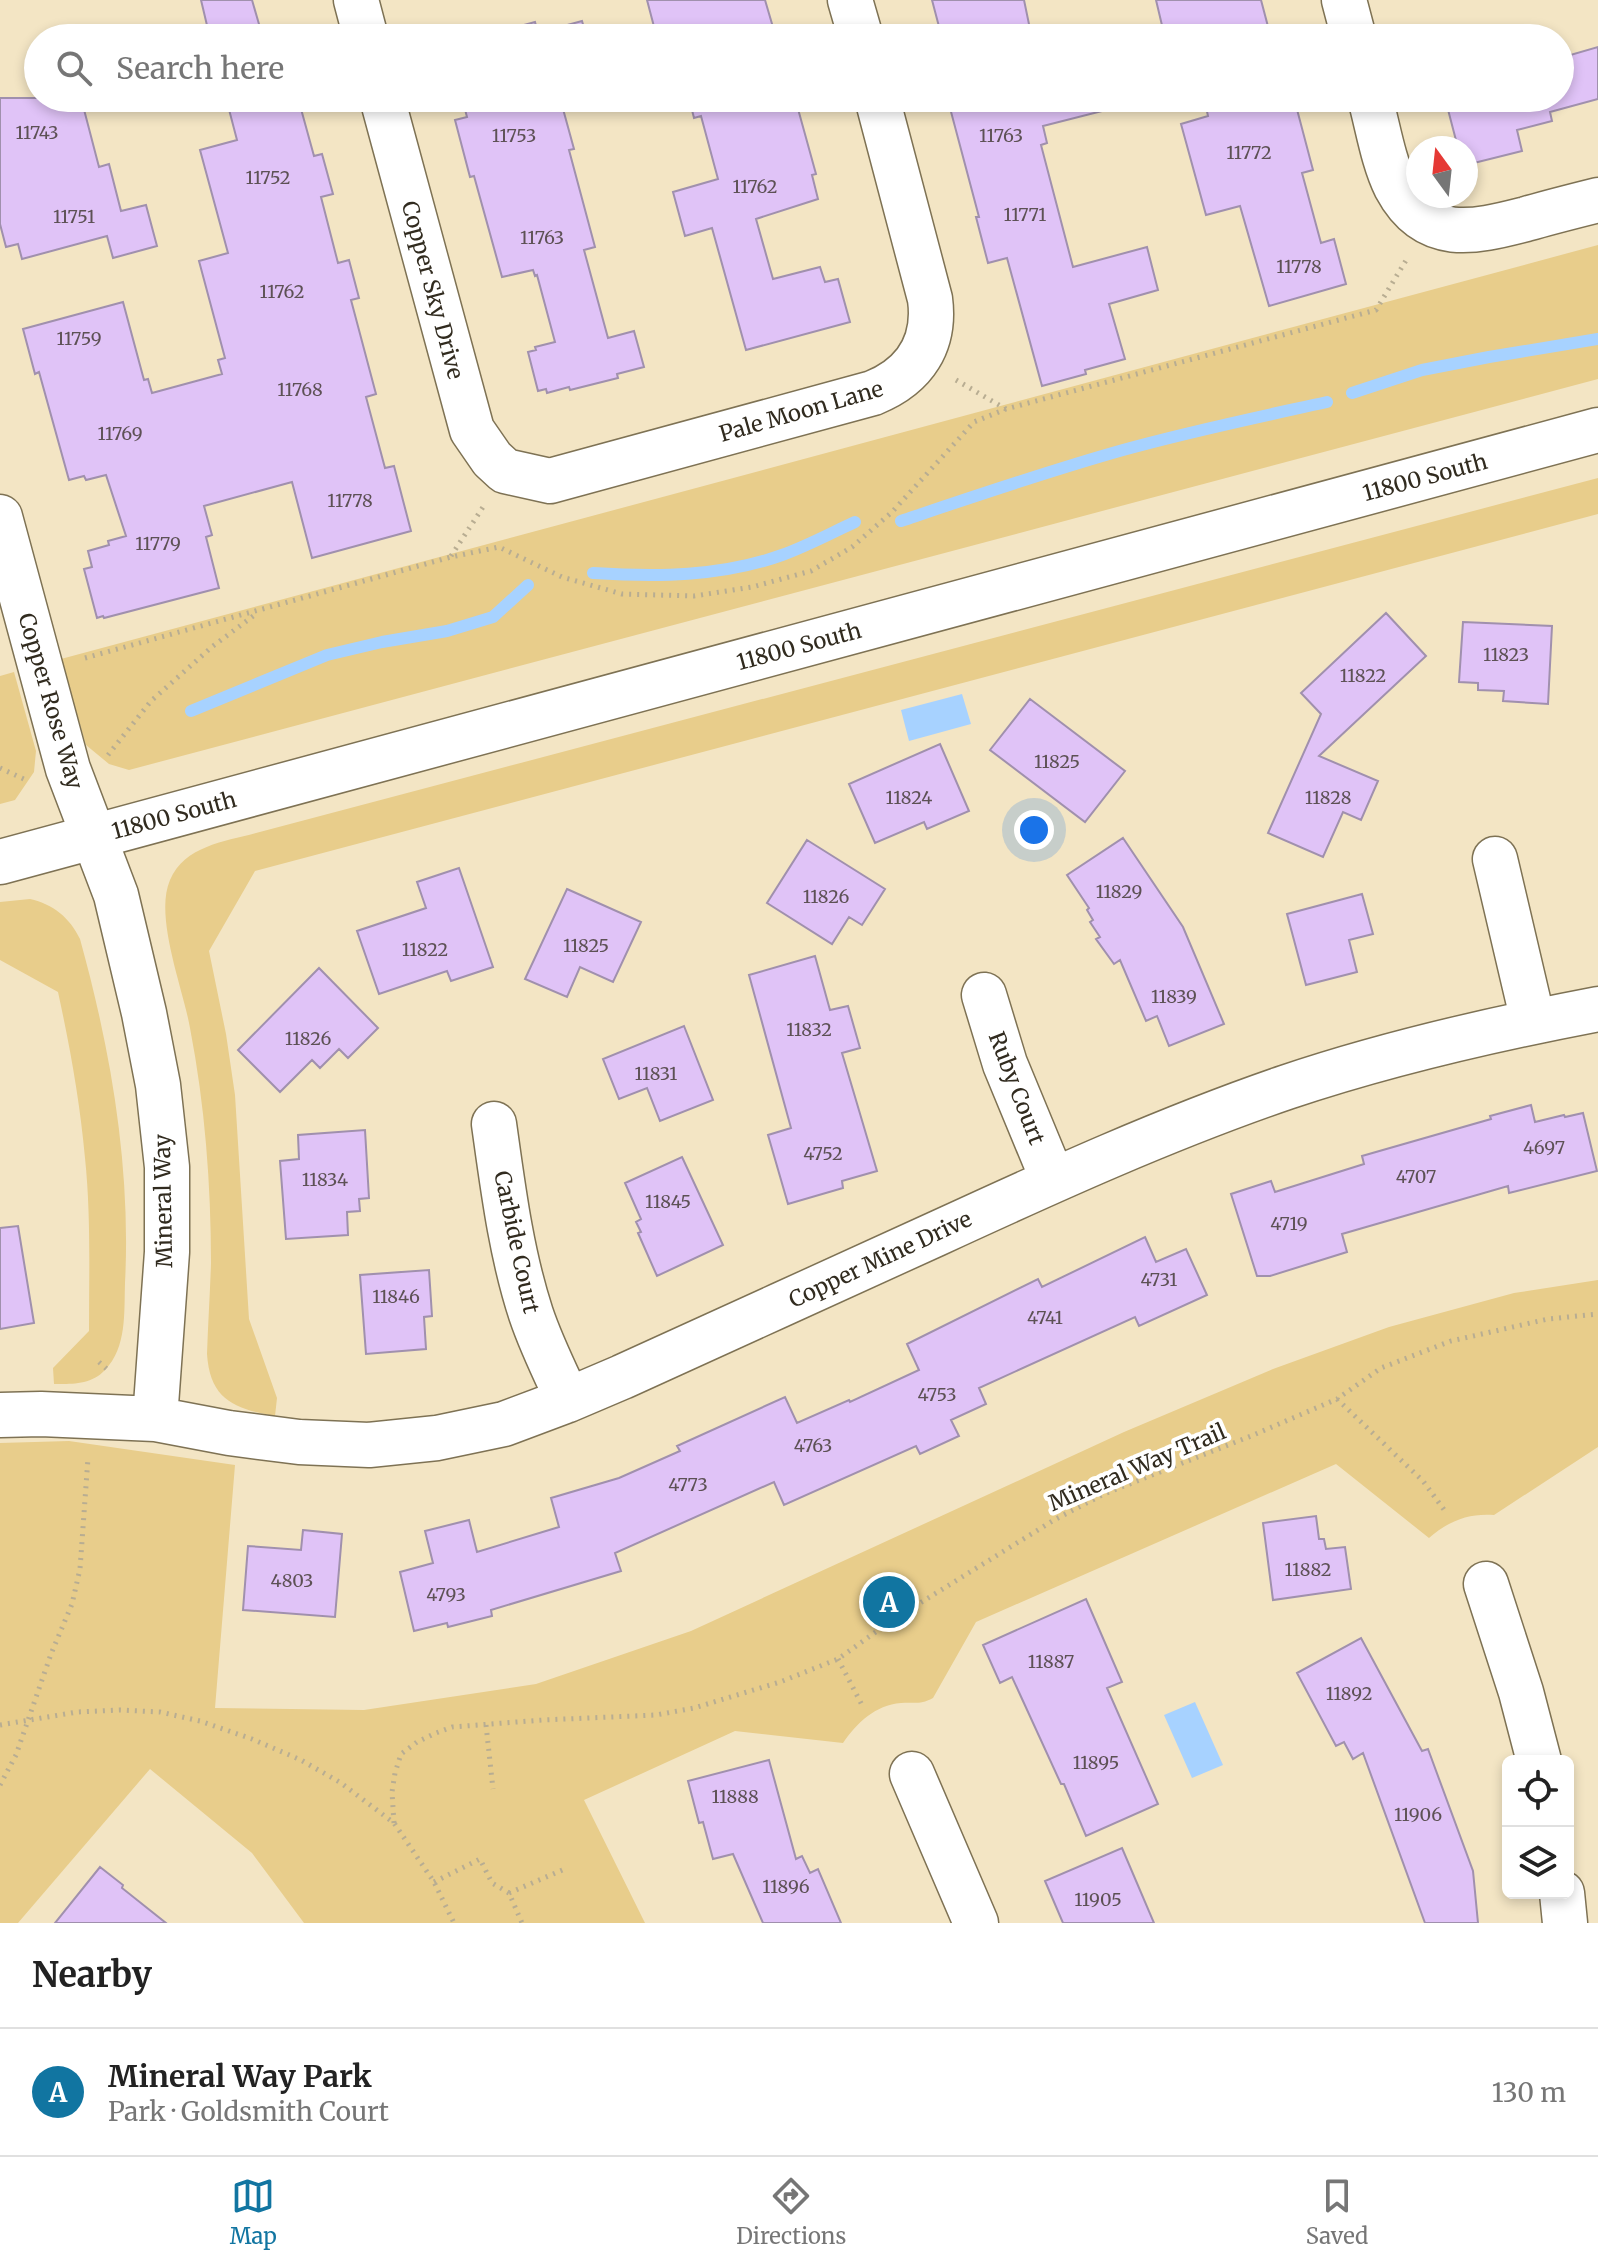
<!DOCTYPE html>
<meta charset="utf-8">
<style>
:root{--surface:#fff;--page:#f2f2f2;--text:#222;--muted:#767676;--line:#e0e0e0;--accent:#1175a1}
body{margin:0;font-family:Merriweather,serif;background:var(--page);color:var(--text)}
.controls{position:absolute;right:24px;bottom:24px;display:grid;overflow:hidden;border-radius:12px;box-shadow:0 4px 12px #0003}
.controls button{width:72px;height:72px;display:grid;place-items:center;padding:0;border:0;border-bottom:2px solid var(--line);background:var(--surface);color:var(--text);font:40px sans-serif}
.compass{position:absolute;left:1406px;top:136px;width:72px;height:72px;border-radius:50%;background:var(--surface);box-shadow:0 4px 12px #0003;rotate:345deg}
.you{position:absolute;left:1034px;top:830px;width:28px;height:28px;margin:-20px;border:6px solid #fff;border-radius:50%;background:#1a73e8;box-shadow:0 0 0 12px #1a73e833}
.badge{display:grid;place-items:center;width:52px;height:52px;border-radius:50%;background:var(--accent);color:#fff;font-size:26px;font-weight:700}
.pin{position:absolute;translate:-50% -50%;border:4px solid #fff;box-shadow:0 2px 8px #0006}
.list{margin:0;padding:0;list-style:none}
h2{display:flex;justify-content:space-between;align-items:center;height:104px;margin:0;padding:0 32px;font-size:34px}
h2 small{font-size:26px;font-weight:400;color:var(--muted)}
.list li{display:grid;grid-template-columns:52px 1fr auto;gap:24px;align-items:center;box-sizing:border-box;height:128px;padding:0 32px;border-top:2px solid var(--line)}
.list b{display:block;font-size:30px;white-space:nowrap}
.list p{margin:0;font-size:26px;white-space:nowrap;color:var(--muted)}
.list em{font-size:26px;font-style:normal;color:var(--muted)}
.icon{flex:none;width:44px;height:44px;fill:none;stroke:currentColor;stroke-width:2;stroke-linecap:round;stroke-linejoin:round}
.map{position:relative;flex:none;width:1598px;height:1923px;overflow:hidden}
.search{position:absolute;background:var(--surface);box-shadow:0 4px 12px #0003;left:24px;right:24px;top:24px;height:88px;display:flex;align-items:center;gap:20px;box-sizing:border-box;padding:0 28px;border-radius:44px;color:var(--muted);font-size:30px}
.sheet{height:232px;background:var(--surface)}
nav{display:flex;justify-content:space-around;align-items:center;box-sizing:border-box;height:112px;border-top:2px solid var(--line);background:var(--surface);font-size:22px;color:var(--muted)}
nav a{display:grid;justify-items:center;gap:4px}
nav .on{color:var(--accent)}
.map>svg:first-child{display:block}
.green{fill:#e8cd8b}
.water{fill:#a7d2ff}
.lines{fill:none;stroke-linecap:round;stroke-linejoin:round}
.stream{stroke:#a7d2ff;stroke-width:12}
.building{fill:#e0c3f7;stroke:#a090ad;stroke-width:2}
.street-casing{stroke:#7e7254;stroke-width:47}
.secondary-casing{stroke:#7e7254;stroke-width:47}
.path{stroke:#b8ad92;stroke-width:5;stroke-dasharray:2 6;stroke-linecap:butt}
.street{stroke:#fff;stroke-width:44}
.secondary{stroke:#fff;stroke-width:44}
.labels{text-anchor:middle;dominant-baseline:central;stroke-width:8;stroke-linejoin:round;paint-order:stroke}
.number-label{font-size:18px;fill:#5d5155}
.street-label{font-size:22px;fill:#312b1f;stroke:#fff}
</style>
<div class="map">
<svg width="1598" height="1923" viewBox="0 0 1598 1923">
<rect width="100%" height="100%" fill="#f3e5c4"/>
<path class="green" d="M1598,245V379L129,770L109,764L86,745L61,659Z
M1598,478V514L255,871L209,951L226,1034L235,1095L249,1319L277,1398L275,1416C235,1409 210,1400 207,1354C208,1324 210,1294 211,1263C211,1184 205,1106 190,1028C183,988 154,917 170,880C185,846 223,842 256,833Z
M14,672L36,751L34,772L15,800L0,804V676Z
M30,899C53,904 70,918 80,939C111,1051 131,1167 125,1283C124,1313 127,1347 105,1370C91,1385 72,1384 54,1384L53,1368L89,1331C89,1274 91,1215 85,1158C80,1102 70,1047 58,992L0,960V902Z
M1598,1280V1447L1494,1515C1469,1513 1448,1521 1429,1538L1336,1464L976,1622L933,1698C920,1705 915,1702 901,1703C875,1705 857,1723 843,1743L735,1731L584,1800L645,1923H304L252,1853L150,1769L18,1923H0V1443L69,1441L235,1465L215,1708L364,1710L536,1684L691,1631L1124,1432L1273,1369L1389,1327L1514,1293Z"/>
<path class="water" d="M962,694L971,724L909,741L901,710Z
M1195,1702L1223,1765L1192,1778L1164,1715Z"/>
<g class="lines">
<path class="stream" d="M1352,393L1422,370L1489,357L1598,339
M901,521C975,496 1048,471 1123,450C1191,431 1259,417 1327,402
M593,573C656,577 721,577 782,555C807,546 831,533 855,522
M191,711L327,655L382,642L447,631L493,617L528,585"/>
</g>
<path class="building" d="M201,0H252L263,38H210Z
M647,0H765L775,34L783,32L785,38H657Z
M932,0H1024L1030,29L996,38H942Z
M1156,0H1261L1271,38H1165Z
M582,21L587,38H476L535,22L538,33Z
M1528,30L1530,38H1498Z
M1598,47V99L1550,112L1552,121L1517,130L1522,151L1466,165V148H1458L1445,98H1560V58Z
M0,98H81L99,167L109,164L121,211L146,205L157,246L113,258L107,236L22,259L18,244L6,247L0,224Z
M226,98H298L314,156L322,154L333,194L321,197L338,263L349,260L359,298L351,300L376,394L366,397L385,468L394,466L411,531L312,558L292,482L204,506L212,535L206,537L219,588L104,618L103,616L97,618L84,569L92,567L88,551L109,545L108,541L126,536L106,475L86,480L84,476L69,480L39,372L35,374L23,329L123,302L144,380L148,379L152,393L222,374L218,360L225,358L199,261L228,253L200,150L237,140Z
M462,98H560L574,149L569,150L595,247L584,250L608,338L634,331L644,367L617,374L618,378L570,390L569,387L547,393L546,389L538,391L528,352L536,350L535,347L555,342L537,275L535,276L533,270L502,277L474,176L470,177L455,120L467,117Z
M689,98H795L816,174L812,175L818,199L756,219L773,279L820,267L825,282L838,279L850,322L746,350L712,228L685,236L673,192L718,179L701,116L694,118Z
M988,98H1108L1110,109L1043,126L1047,143L1041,145L1073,267L1147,247L1158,290L1109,304L1125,359L1085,370L1086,374L1042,386L1007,258L988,263L976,217H979L950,108Z
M1204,98H1294L1313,170L1302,173L1321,243L1334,239L1346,284L1269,306L1240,206L1206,215L1181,124L1208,116Z
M1386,613L1426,656L1319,756L1378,781L1361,820L1343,812L1323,857L1268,833L1321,714L1301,693Z
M1463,622L1552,626L1548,704L1503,701L1504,691L1478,690V683L1459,682Z
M1030,699L1125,771L1085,822L990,750Z
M940,744L969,811L927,829L924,822L875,843L849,784Z
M1123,838L1183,927L1224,1024L1169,1046L1157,1016L1146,1021L1120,960L1114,964L1096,939L1100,937L1090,922L1093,920L1087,910L1089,908L1067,875Z
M807,840L885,889L862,925L849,917L832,944L767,903Z
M459,868L493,967L451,981L447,971L379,994L357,931L426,908L417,882Z
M567,889L641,922L613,982L580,967L567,997L525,979Z
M1362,894L1373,934L1349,940L1357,972L1306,985L1287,914Z
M815,956L830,1010L848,1006L860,1048L842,1053L877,1171L842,1181L843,1188L788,1204L768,1135L791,1128L749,975Z
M319,968L378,1028L348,1058L339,1049L320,1068L312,1060L280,1092L238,1050Z
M684,1026L713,1100L660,1121L647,1088L619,1099L603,1059Z
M1531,1105L1535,1122L1564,1115L1565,1117L1583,1113L1597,1171L1509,1193L1508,1186L1342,1234L1347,1252L1270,1276H1257L1231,1194L1271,1181L1275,1192L1364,1164L1362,1156L1491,1119L1490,1116Z
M365,1130L369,1198L359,1199L360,1211L347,1212L348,1235L286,1239L280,1161L299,1159L298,1135Z
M682,1157L723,1245L657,1276L638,1233L641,1232L636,1222L641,1219L625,1183Z
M18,1226L34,1323L0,1329V1228Z
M1145,1237L1156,1262L1186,1249L1207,1295L1139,1326L1135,1317L979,1388L986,1404L951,1420L959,1436L920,1454L916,1446L784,1505L774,1482L615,1553L621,1571L491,1610L492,1616L448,1627L447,1623L414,1631L400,1572L433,1563L425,1531L469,1520L477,1552L559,1527L551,1498L619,1478L680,1451L677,1446L785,1397L797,1423L849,1400L850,1402L919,1370L907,1344L1038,1279L1042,1287Z
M429,1270L432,1316L424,1317L426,1349L366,1354L360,1275Z
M1316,1516L1319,1539H1324L1326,1549L1345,1547L1351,1589L1273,1600L1263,1523Z
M303,1530L342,1534L335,1617L243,1610L248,1546L301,1550Z
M1086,1599L1122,1682L1107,1688L1158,1804L1086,1836L1064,1784H1061L1012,1677L1000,1683L983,1645Z
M1361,1638L1422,1751L1428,1749L1473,1871L1478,1923H1425L1363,1753L1353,1759L1344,1742L1336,1746L1297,1673Z
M769,1760L796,1859L802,1856L810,1873L818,1869L841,1923H763L733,1854L713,1859L703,1822L699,1823L688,1781Z
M1122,1848L1154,1923H1063L1045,1881Z
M100,1867L123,1885L122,1888L166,1923H55Z"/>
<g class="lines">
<g class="street-casing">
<path id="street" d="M356,0L366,38
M850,0L861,38
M1344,0L1354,38
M382,98L472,430L492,459L505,471L550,481L873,393C915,376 936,344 930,299L877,98
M1370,98C1378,127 1383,161 1396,187C1427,245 1475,232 1526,219C1550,212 1574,206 1598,200
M0,517L68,769L116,895L144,1013L158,1085L167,1167V1252L155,1419
M1495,859L1533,1021
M984,995L1005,1064L1053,1180
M494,1124C503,1188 511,1253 531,1314C541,1344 555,1372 568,1400
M0,1415L41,1414L155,1419L229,1433L299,1442L369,1445L437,1438L504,1424L568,1400L622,1377C727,1329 831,1282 936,1234C1051,1181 1167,1128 1287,1087C1388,1053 1493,1029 1598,1009
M1486,1584L1521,1692L1539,1761
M912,1774L976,1923
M1562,1893L1565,1923"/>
</g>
<g class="secondary-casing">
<path id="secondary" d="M0,862L1598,430"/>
</g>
<path class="path" d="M956,380L1006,409
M451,556L485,504
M85,658L451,557L499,547L562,577L622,594L694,596L752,587L811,571L852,547L892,512L974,422L1006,409L1376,310L1408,257
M108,755L151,701L213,646L256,614
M0,768L28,781
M99,1362L109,1371
M1337,1399L1423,1481L1445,1511
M838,1659L862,1705
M0,1725L77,1712L120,1710L160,1712L200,1721L252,1739L301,1760L341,1783L394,1823L434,1882L454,1923
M486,1725L493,1789
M0,1785L16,1755L51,1654L72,1604L80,1569L88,1458
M394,1823L392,1792L395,1773L401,1754L417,1742L436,1733L452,1727L543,1720L656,1715L694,1708L780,1682L838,1659L891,1621L1054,1520L1104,1494L1251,1436L1337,1399L1381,1368L1451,1341L1548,1319L1598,1314
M434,1882L480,1859L492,1883L509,1893L522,1923
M509,1893L567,1868"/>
<use href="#street" class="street"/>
<use href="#secondary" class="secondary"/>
</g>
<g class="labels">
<g class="number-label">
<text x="37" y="132">11743</text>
<text x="514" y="135">11753</text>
<text x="1001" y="135">11763</text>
<text x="1249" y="152">11772</text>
<text x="268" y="177">11752</text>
<text x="755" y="186">11762</text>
<text x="1025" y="214">11771</text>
<text x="74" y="216">11751</text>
<text x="542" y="237">11763</text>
<text x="1299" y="266">11778</text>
<text x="282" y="291">11762</text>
<text x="79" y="338">11759</text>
<text x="300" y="389">11768</text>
<text x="120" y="433">11769</text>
<text x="350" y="500">11778</text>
<text x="158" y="543">11779</text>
<text x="1506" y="654">11823</text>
<text x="1363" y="675">11822</text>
<text x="1057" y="761">11825</text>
<text x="909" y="797">11824</text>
<text x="1328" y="797">11828</text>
<text x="1119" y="891">11829</text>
<text x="826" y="896">11826</text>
<text x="586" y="945">11825</text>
<text x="425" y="949">11822</text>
<text x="1174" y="996">11839</text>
<text x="809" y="1029">11832</text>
<text x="308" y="1038">11826</text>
<text x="656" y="1073">11831</text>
<text x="1544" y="1147">4697</text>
<text x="823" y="1153">4752</text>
<text x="1416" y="1176">4707</text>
<text x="325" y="1179">11834</text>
<text x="668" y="1201">11845</text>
<text x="1289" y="1223">4719</text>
<text x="1159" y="1279">4731</text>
<text x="396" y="1296">11846</text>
<text x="1045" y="1317">4741</text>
<text x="937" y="1394">4753</text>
<text x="813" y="1445">4763</text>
<text x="688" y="1484">4773</text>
<text x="1308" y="1569">11882</text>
<text x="292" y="1580">4803</text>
<text x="446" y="1594">4793</text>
<text x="1051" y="1661">11887</text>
<text x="1349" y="1693">11892</text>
<text x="1096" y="1762">11895</text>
<text x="735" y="1796">11888</text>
<text x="1418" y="1814">11906</text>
<text x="786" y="1886">11896</text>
<text x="1098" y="1899">11905</text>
</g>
<g class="street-label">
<text transform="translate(433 290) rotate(75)">Copper Sky Drive</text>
<text transform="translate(801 411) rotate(-16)">Pale Moon Lane</text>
<text transform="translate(1425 477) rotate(-15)">11800 South</text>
<text transform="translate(799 646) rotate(-15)">11800 South</text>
<text transform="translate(51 701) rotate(74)">Copper Rose Way</text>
<text transform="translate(174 815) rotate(-15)">11800 South</text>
<text transform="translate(1017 1088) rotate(69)">Ruby Court</text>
<text transform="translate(163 1201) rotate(-91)">Mineral Way</text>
<text transform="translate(517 1242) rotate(78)">Carbide Court</text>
<text transform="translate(880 1259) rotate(-25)">Copper Mine Drive</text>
<text transform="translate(1137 1467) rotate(-23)">Mineral Way Trail</text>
</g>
</g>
</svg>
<div class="controls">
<button><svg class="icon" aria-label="locate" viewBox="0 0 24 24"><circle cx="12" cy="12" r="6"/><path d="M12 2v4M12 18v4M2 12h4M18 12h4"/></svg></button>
<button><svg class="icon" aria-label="layers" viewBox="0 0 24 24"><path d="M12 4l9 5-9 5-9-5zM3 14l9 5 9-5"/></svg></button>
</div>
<svg class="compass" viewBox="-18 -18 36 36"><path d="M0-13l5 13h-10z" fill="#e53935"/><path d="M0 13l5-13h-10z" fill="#767676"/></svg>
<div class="you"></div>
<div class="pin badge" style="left:889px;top:1602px">A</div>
<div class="search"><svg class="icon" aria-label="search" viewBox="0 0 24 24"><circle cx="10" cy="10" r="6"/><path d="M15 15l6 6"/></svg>Search here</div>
</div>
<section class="sheet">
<h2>Nearby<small></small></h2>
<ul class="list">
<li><span class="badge">A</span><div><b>Mineral Way Park</b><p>Park · Goldsmith Court</p></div><em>130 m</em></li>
</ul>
</section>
<nav>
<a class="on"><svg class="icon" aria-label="map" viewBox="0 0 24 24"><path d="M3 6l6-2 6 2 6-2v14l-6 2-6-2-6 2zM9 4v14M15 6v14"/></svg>Map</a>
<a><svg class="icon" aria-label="directions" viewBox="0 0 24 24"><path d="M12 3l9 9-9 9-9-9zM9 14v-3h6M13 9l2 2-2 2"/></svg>Directions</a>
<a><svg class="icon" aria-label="saved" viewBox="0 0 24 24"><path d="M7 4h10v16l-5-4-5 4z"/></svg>Saved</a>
</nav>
